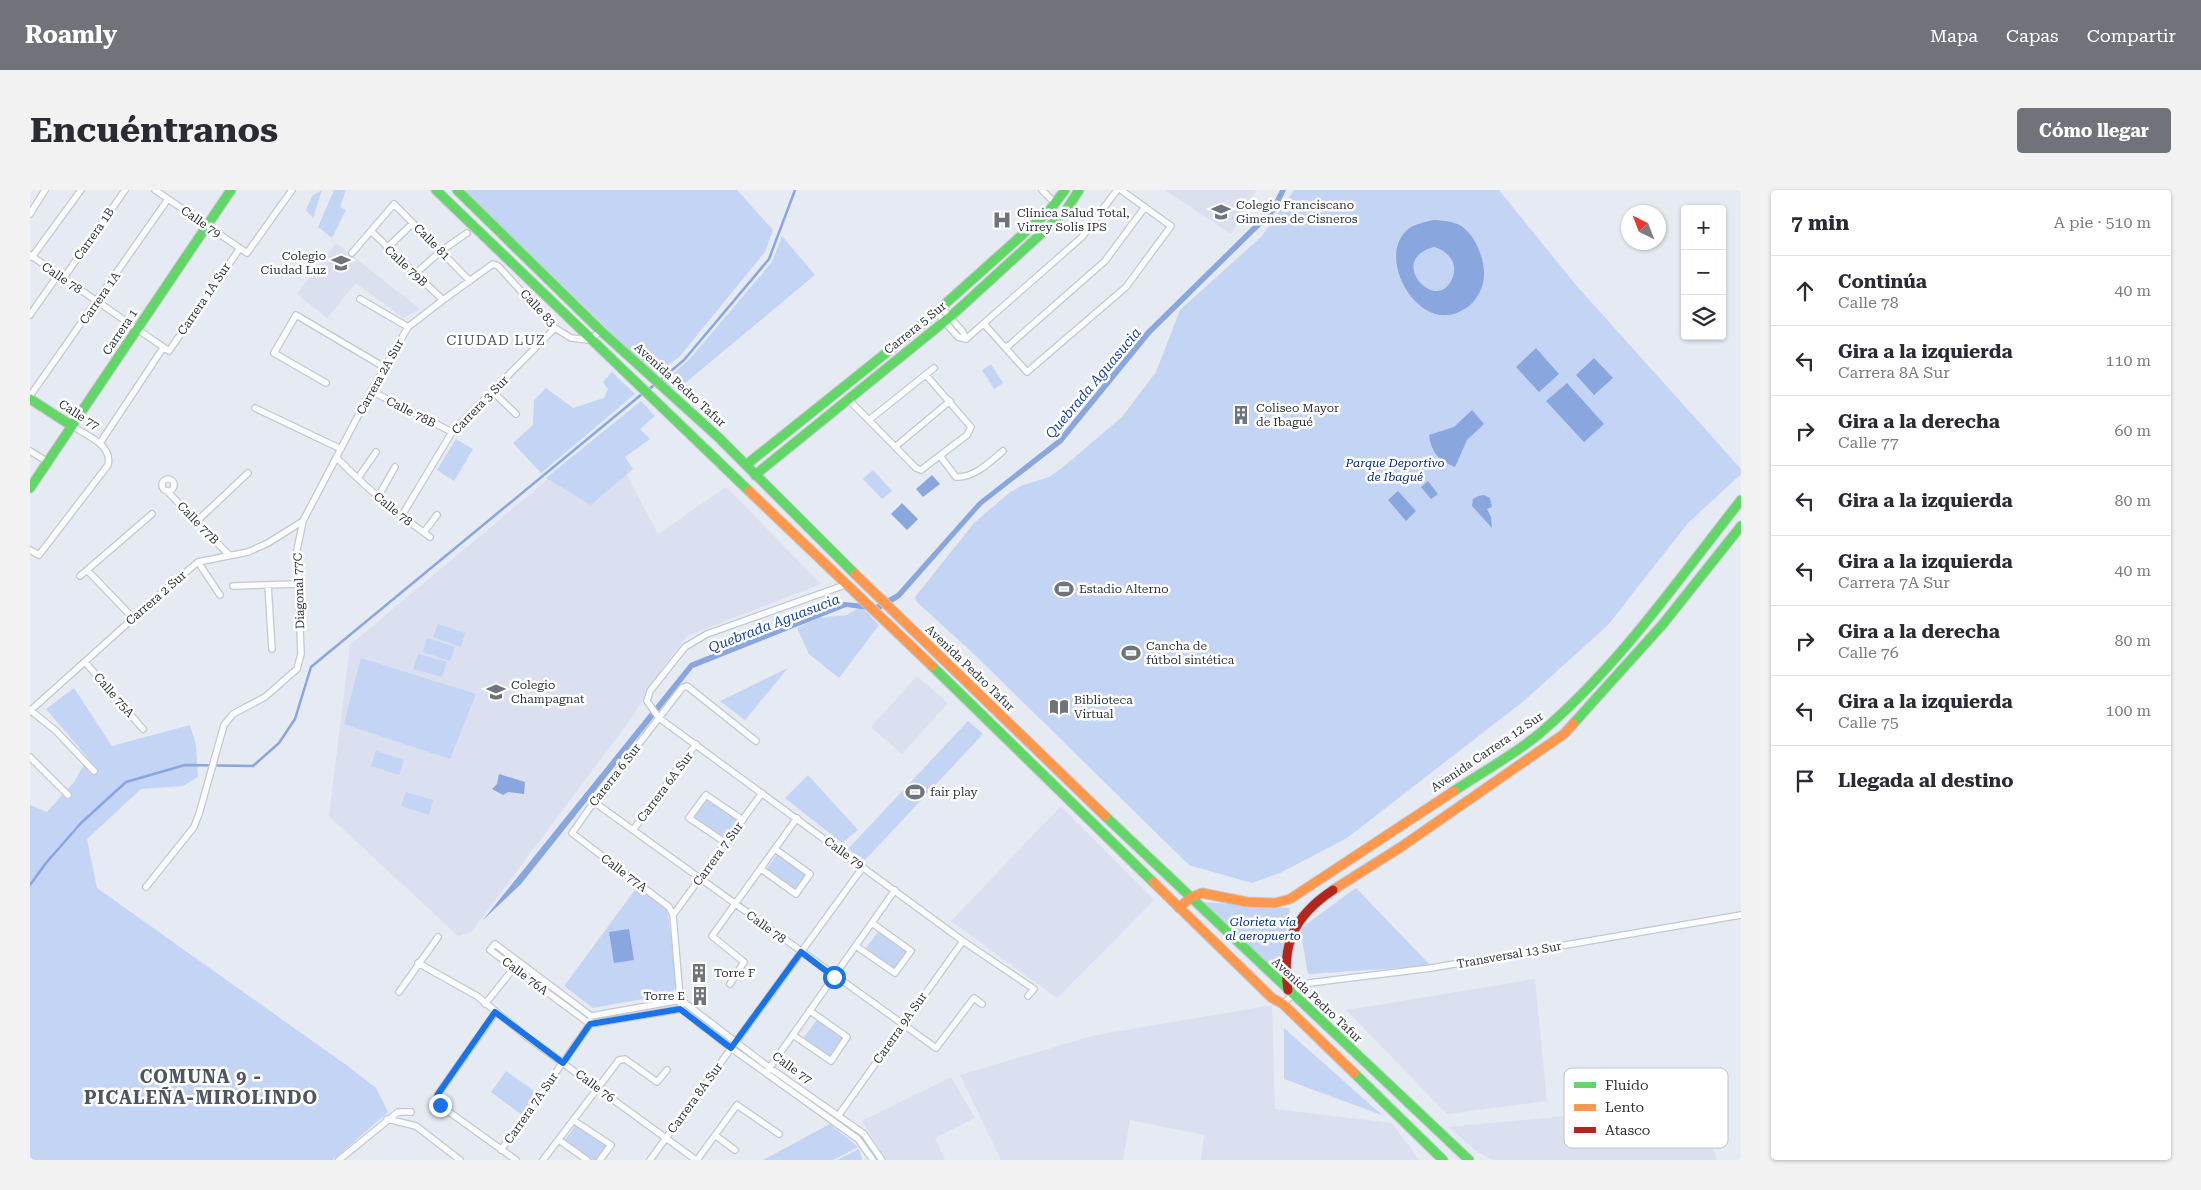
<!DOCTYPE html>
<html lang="es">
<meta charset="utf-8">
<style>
:root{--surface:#fff;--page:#f2f2f3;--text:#2b2b33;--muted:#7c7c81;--line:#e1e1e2;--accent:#70737a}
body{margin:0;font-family:"Roboto Serif",serif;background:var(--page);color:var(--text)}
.controls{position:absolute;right:15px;top:15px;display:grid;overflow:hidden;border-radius:5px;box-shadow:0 1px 4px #0004}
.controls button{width:45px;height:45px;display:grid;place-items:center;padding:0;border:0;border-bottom:1px solid var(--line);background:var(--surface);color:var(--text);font:25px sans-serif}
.compass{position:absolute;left:1591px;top:15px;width:45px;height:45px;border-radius:50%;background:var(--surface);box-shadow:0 1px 4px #0004;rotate:318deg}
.stop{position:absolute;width:15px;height:15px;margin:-11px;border:4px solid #1a73e8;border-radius:50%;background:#fff}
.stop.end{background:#1a73e8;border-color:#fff;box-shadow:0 1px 5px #0008}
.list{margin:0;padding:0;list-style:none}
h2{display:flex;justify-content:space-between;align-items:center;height:65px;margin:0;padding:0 20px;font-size:21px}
h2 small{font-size:16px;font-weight:400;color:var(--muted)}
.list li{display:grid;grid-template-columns:32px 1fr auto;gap:15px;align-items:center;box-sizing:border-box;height:70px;padding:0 20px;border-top:1px solid var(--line)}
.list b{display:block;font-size:19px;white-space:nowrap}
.list p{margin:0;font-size:16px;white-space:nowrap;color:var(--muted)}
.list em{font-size:16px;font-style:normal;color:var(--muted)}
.icon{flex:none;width:28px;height:28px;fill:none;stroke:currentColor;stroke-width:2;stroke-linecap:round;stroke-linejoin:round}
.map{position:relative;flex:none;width:1711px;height:970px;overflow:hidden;border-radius:5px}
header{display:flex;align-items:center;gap:30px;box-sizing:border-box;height:70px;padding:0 25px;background:var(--accent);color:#fff}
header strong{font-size:24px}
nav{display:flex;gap:28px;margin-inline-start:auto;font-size:18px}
.intro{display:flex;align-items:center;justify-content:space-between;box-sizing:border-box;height:120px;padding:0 30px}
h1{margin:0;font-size:35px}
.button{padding:12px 22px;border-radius:5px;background:var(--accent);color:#fff;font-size:18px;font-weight:700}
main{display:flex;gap:30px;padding:0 30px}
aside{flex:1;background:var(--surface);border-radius:5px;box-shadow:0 1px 4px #0004}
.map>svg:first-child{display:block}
.built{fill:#dae0f0}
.green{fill:#c3d4f4}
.water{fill:#8aa6de;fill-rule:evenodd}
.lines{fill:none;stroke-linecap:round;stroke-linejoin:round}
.stream{stroke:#8aa6de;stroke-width:2.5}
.street-casing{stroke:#c4c8ce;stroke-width:8}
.fast-casing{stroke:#c4c8ce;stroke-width:11}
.slow-casing{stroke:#c4c8ce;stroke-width:11}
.jam-casing{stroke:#c4c8ce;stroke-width:11}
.street{stroke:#fbfcfd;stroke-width:5.5}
.fast{stroke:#63d668;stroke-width:9}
.slow{stroke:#ff974d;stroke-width:9}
.jam{stroke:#b3261e;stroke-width:9}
.route{stroke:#1a73e8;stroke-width:6}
.labels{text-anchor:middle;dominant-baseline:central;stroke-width:5;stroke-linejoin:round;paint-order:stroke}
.poi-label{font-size:12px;fill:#303339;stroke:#fff;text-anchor:start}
.street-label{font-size:12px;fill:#303339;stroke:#fff}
.park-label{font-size:12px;font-style:italic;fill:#052e87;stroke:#fff}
.neighbourhood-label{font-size:14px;letter-spacing:1px;fill:#4f5662;stroke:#fff}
.water-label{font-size:14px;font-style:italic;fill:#1a449e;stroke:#fff}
.district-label{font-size:18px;font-weight:bold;letter-spacing:1px;fill:#4f5662;stroke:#fff}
.key{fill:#fff;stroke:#c1c2c4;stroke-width:1}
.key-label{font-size:14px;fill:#303339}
</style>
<header>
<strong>Roamly</strong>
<nav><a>Mapa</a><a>Capas</a><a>Compartir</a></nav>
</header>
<div class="intro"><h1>Encuéntranos</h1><a class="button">Cómo llegar</a></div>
<main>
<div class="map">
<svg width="1711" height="970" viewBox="0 0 1711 970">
<rect width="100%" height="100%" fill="#e6eaf2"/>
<path class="built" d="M1135,0H1226L1201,44Z
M306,53L390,119L373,128L326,93L297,128L267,104Z
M574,242L628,344L696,297L791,394L657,446L633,477L603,526L441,742L428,746L299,626L320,455Z
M887,486L918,513L872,564L841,537Z
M1031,616L1124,710L1027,808L921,731Z
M1505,789L1517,911L1417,924L1316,820Z
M1242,815L1245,919L1362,933L1389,970H1171L1174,945L1100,930L1093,970H971L930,885L1062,846Z
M921,887L945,928L905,948L915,970H857L832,931Z
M1602,887L1660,890L1687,970H1463L1449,963L1418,937L1603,920Z"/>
<path class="green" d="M292,0L283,28L276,20L282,6Z
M304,0H316L310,17L316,20L302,48L288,37Z
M434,0H707L743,40L735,62L650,166L625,185Z
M1264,0H1469L1545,94L1711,279V284L1658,333L1578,435L1495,510L1317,648L1250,683L1222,693L1159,675L946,466L887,412L885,407L944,333L979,303L991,296L1019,287L1032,278L1092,227L1126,182L1150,120L1232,46Z
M752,46L785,85L649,198H642L634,191L658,171L742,72Z
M961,174L973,193L964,199L952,180Z
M582,182L605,204L511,283L483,253L503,235L504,210L516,198L543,218L574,208L578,199L573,192Z
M611,211L625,226L610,239L620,249L595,267L603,279L561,315L516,288Z
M426,249L443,259L424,291L407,280Z
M843,280L862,301L852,309L833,289Z
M831,416L849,435L809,488L779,464L767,438L788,428L817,425Z
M408,434L435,443L431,457L403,447Z
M397,448L425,457L420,471L393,462Z
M388,464L417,472L412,487L383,479Z
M331,468L446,504L420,569L314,534Z
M758,478L715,530L690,511Z
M44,498L82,556L160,535L166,555L168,587L153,596L111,599L57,649L67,698L319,877L346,898L358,922L303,970H0V615L17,622L44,592L58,568L16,519Z
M938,531L953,544L835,670L818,659Z
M346,561L374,570L369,585L341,576Z
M778,585L828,640L812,653L755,608Z
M376,602L403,610L399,625L371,616Z
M676,606L709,629L696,649L661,627Z
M748,663L779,684L765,702L735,681Z
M608,696L637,720L648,793L641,804L563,818L534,796Z
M1326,698L1401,776L1278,784L1270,739Z
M1172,712L1260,718L1249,787Z
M850,739L881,761L865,783L834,761Z
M789,827L817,847L801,871L772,850Z
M1254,838L1352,925L1254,889Z
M476,881L507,903L492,925L461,902Z
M547,934L579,956L568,970H561L534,951Z
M800,934L828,957L803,970H733Z
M829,959L832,970H807Z"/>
<path class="water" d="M1250,0H1256L1246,21L1121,144L1032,253L952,315L870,408L848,421L816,417L663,478L491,694L453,730L660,473L814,412L846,415L867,403L948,312L1028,249L1116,141L1241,18Z
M1404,30C1415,31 1428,31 1436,40C1450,53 1459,82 1451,99C1447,109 1440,117 1431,121C1390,144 1346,70 1376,41C1383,34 1395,32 1404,30ZM1404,57C1418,61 1429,73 1422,89C1407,125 1355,70 1404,57Z
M1506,158L1529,184L1509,202L1486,177Z
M1564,168L1583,188L1564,205L1546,185Z
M1537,193L1574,234L1554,252L1516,211Z
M1442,220L1454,234L1437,250L1425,277C1409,271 1401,262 1399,245L1424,237Z
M902,285L910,294L893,307L886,299Z
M1398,291L1408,304L1401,309L1391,297Z
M1368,301L1386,321L1376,331L1358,310Z
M1454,305L1460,308L1462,317L1457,319L1461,327L1462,338L1442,316L1443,309L1448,306Z
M872,313L888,329L877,340L861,324Z
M469,584L495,592L494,604L478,602L473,605L462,599L467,594Z
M599,739L604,770L584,773L579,742Z"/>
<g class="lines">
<path class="stream" d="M617,201L654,170L739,69L765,0
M0,695L16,673L51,633L96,592L155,575L223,576L249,553L265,529L281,477L612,204"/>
<g class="street-casing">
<path id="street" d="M125,0L217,63L262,0
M1012,0L1026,14
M0,24L15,0
M341,41L413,110
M357,58L383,33
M322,63L364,14L440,91
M0,65L139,161L210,58
M2,67L51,0
M385,84L411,61L437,43
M33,89L95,0
M330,109L378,137
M911,117L933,142L936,149
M906,122L928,147L936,149
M0,125L28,85
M954,134L997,182L1096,97L1141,36L1091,0
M936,149L1052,47L1087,0
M976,158L1075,71L1115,17
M296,193L244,163L266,125L354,177
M341,201L422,242
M463,202L486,224
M0,206L138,9
M817,208L886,278L891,280L937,245L941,237L896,185
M225,218L311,259
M839,230L904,178
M70,253L133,158
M865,257L920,211
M0,261L18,272
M910,266L926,287C944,288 960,272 973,261
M307,268C335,297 366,323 400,347
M328,288L346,262
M132 295a6 6 0 1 1 12 0a6 6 0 1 1-12 0Z
M137,301L199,365
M348,307L365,277
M371,327L422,242L525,138
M167,331L218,283
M394,342L407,325
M0,360L9,365L78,275C83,255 56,245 42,236
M168,372L190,405
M57,380L103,428
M50,386L122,324
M238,395L242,459
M815,395L677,444L655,457L620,501L617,511L629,528L933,751L1004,799L998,806
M203,396L269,394
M55,472L113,539
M0,520L26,541L64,581
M0,521L138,397L168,372L218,362L238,353L273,331
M0,567L38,605
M564,612L906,858L944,808L952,814
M603,640L666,554
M696,653L659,628L676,605L713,630
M731,679L766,704L780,684L745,659
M116,697L164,637L169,624L194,535L203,524L235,507L267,479L271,464L267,360L273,331L341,201L378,137L413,110L463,74L468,76L525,138L541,148L559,150L571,141
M643,725L732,603
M826,756L865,783L881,761L842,733
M388,773L447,806L497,847L666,970
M700,794L714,772L682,746L767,628
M369,802L408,747
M651,810L740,878L834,944L852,970
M455,814L484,778
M1253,814L1272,796L1279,793L1401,778L1711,725
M651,819L643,725L639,717L542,643L564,612L652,498L657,496L726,551
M651,819L701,858L828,949L843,970
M465,823L408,904L406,910L415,919L486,970
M561,826L465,754L460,760L560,834L651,819
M561,826L651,810
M763,845L801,871L817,847L780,821
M738,880L865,700
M808,926L933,751
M357,929L386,936L430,970
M543,930L581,955L570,970
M686,946L705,960
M529,950L557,970
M471,960L560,834V831
M309,970L368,922H381
M513,970L589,870L595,869L627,892L637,880
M620,970L833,677
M667,970L707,915L749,944"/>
</g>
<g class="fast-casing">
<path id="fast" d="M406,0L719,301
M427,0L571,141L688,247L825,384
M0,209L42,236
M716,275L896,131L1019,21L1035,0
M725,285L920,127L1035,22L1049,0
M0,298L201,0
M902,476L1123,692
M1543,534L1633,434L1711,336
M1424,601C1451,583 1485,564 1509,544C1588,477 1648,390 1711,310
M1075,626L1439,970
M1324,883L1413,970"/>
</g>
<g class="slow-casing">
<path id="slow" d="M719,301L902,476
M825,384L1075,626
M1123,692L1242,808L1253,814L1324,883
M1303,700L1371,657L1534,544L1543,534
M1149,718L1160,708L1172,703L1217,712L1245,713L1260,709L1424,601"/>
</g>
<g class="jam-casing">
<path id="jam" d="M1258,800C1251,754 1264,726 1303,700"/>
</g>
<use href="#street" class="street"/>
<use href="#fast" class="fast"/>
<use href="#slow" class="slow"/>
<use href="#jam" class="jam"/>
</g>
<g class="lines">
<path class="route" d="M410,915L406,910L408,904L465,822L533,873L560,834L650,819L701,858L771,762L804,787"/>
</g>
<defs>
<g id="school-bare" transform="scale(1.5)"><path d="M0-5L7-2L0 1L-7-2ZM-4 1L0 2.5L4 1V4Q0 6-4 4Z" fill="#70737a" stroke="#fff" stroke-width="2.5" paint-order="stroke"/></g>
<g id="hospital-bare" transform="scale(1.5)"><path d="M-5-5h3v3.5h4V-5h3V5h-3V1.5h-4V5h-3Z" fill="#70737a" stroke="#fff" stroke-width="2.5" paint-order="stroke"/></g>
<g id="building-bare" transform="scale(1.5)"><path d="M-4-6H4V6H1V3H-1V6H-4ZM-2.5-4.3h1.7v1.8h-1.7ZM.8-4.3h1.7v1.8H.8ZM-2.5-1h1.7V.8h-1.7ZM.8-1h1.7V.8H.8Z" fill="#70737a" stroke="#fff" stroke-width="2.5" paint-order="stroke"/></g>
<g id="stadium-bare" transform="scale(1.5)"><path d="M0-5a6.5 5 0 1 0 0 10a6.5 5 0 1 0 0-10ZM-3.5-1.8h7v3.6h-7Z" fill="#70737a" stroke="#fff" stroke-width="2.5" paint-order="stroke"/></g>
<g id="library-bare" transform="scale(1.5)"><path d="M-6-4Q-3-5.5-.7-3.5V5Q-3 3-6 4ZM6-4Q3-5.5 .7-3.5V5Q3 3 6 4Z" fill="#70737a" stroke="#fff" stroke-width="2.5" paint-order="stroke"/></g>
</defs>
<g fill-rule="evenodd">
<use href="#school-bare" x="1191" y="22"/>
<use href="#hospital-bare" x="972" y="30"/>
<use href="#school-bare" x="311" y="73"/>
<use href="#building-bare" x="1211" y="225"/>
<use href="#stadium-bare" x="1034" y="399"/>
<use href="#stadium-bare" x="1101" y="463"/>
<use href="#school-bare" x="466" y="502"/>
<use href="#library-bare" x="1029" y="517"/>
<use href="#stadium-bare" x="885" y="602"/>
<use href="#building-bare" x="669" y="783"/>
<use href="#building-bare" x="670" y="806"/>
</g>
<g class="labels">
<g class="poi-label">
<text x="1206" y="15">Colegio Franciscano<tspan x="1206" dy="14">Gimenes de Cisneros</tspan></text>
<text x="987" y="23">Clínica Salud Total,<tspan x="987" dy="14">Virrey Solís IPS</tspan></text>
<text x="296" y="66" text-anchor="end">Colegio<tspan x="296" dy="14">Ciudad Luz</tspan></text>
<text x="1226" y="218">Coliseo Mayor<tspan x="1226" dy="14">de Ibagué</tspan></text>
<text x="1049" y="399">Estadio Alterno</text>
<text x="1116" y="456">Cancha de<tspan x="1116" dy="14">fútbol sintética</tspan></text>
<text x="481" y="495">Colegio<tspan x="481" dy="14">Champagnat</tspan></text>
<text x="1044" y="510">Biblioteca<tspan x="1044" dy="14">Virtual</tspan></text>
<text x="900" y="602">fair play</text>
<text x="684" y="783">Torre F</text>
<text x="655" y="806" text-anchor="end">Torre E</text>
</g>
<g class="street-label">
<text transform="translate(171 32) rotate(35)">Calle 79</text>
<text transform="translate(64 44) rotate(-55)">Carrera 1B</text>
<text transform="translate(402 52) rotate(45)">Calle 81</text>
<text transform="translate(376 76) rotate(43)">Calle 79B</text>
<text transform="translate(32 88) rotate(34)">Calle 78</text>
<text transform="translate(70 108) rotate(-55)">Carrera 1A</text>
<text transform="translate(174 109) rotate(-56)">Carrera 1A Sur</text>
<text transform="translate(508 118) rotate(47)">Calle 83</text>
<text transform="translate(885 138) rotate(-39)">Carrera 5 Sur</text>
<text transform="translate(90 142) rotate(-56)">Carrera 1</text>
<text transform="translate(350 187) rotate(-61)">Carrera 2A Sur</text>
<text transform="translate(650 195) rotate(42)">Avenida Pedro Tafur</text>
<text transform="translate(450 215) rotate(-46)">Carrera 3 Sur</text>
<text transform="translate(381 222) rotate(27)">Calle 78B</text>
<text transform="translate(49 225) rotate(33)">Calle 77</text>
<text transform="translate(363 319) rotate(39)">Calle 78</text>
<text transform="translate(168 333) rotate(46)">Calle 77B</text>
<text transform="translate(269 401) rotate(-92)">Diagonal 77C</text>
<text transform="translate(126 408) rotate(-41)">Carrera 2 Sur</text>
<text transform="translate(940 478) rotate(44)">Avenida Pedro Tafur</text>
<text transform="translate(84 505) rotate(49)">Calle 75A</text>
<text transform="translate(1457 562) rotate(-34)">Avenida Carrera 12 Sur</text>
<text transform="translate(585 585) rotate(-52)">Carerra 6 Sur</text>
<text transform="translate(635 597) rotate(-53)">Carrera 6A Sur</text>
<text transform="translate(814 663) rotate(36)">Calle 79</text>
<text transform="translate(688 664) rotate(-54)">Carrera 7 Sur</text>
<text transform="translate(594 683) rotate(37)">Calle 77A</text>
<text transform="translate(736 737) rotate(36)">Calle 78</text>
<text transform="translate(1479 765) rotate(-10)">Transversal 13 Sur</text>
<text transform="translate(495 786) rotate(37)">Calle 76A</text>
<text transform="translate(1287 810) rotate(43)">Avenida Pedro Tafur</text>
<text transform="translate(870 838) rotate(-55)">Carerra 9A Sur</text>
<text transform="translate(762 878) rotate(36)">Calle 77</text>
<text transform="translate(565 896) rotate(37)">Calle 76</text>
<text transform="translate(665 908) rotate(-54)">Carrera 8A Sur</text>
<text transform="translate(501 918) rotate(-55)">Carrera 7A Sur</text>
</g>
<g class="park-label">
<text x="1365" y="273">Parque Deportivo<tspan x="1365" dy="14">de Ibagué</tspan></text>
<text x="1233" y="732">Glorieta vía<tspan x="1233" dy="14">al aeropuerto</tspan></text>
</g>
<g class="neighbourhood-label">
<text x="466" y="150">CIUDAD LUZ</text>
</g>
<g class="water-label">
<text transform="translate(1063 193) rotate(-50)">Quebrada Aguasucia</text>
<text transform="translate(744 433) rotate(-21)">Quebrada Aguasucia</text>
</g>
<g class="district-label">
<text x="171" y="886">COMUNA 9 -<tspan x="171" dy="21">PICALEÑA-MIROLINDO</tspan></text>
</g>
</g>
<rect x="1534" y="878" width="164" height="80" rx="8" class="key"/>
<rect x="1544" y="892" width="22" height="6" fill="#63d668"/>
<rect x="1544" y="914" width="22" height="7" fill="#ff974d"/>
<rect x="1544" y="937" width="22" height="6" fill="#b3261e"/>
<g class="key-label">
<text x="1575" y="900">Fluido</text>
<text x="1575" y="922">Lento</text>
<text x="1575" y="945">Atasco</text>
</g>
</svg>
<div class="controls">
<button>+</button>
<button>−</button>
<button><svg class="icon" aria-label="layers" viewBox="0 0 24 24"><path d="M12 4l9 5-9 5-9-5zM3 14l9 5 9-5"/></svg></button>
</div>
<svg class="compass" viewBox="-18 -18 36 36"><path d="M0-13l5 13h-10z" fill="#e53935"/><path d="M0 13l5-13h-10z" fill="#7c7c81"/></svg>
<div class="stop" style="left:804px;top:787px"></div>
<div class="stop end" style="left:410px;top:915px"></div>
</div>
<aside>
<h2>7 min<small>A pie · 510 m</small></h2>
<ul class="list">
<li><svg class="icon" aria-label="ahead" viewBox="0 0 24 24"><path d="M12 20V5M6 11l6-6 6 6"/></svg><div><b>Continúa</b><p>Calle 78</p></div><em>40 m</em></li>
<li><svg class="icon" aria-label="left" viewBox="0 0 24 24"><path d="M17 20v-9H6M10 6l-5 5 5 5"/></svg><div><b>Gira a la izquierda</b><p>Carrera 8A Sur</p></div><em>110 m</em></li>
<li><svg class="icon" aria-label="right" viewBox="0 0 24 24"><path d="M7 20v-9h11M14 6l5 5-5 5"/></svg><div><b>Gira a la derecha</b><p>Calle 77</p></div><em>60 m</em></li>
<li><svg class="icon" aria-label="left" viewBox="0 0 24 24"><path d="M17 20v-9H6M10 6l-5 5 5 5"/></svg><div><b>Gira a la izquierda</b></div><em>80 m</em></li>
<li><svg class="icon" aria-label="left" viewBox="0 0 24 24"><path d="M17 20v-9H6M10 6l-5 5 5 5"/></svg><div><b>Gira a la izquierda</b><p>Carrera 7A Sur</p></div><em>40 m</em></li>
<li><svg class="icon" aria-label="right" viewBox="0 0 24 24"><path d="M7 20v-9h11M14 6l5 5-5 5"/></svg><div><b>Gira a la derecha</b><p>Calle 76</p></div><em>80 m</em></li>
<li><svg class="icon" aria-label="left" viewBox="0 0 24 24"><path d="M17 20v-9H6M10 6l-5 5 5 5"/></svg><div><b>Gira a la izquierda</b><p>Calle 75</p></div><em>100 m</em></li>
<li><svg class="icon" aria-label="arrive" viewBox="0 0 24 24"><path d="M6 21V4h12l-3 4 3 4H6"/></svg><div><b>Llegada al destino</b></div></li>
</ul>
</aside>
</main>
